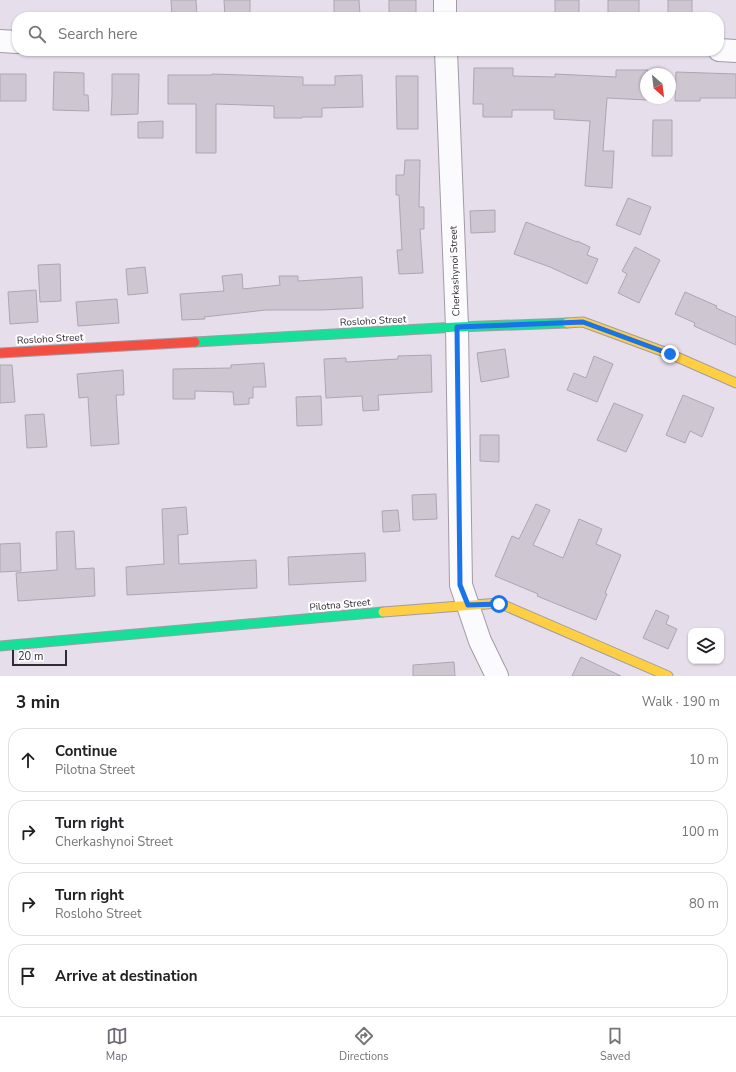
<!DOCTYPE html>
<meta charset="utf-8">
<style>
:root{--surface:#fff;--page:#f6f6f6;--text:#202124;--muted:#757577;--line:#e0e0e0;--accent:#716a75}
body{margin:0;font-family:"Nunito Sans",sans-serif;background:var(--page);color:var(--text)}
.controls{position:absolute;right:12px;bottom:12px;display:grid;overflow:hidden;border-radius:8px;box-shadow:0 1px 3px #0004}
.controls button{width:36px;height:36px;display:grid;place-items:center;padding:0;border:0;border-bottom:1px solid var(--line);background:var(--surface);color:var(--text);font:20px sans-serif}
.compass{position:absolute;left:640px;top:68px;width:36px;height:36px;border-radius:50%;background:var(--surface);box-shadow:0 1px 3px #0004;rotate:152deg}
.scale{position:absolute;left:12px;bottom:10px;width:55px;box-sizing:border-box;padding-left:4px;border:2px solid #322b35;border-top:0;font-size:11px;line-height:14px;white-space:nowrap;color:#322b35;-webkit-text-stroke:3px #fff;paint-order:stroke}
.stop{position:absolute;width:12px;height:12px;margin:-9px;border:3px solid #1a73e8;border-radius:50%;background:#fff}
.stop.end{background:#1a73e8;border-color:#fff;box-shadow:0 1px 4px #0008}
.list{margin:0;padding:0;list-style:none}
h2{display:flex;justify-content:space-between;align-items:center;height:52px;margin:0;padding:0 16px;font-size:17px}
h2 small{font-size:13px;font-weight:400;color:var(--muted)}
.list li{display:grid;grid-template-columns:26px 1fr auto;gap:12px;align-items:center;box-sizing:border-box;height:64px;margin:0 8px 8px;padding:0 8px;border:1px solid var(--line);border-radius:16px}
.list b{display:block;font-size:15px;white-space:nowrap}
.list p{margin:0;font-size:13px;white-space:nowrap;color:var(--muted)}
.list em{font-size:13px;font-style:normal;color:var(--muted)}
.icon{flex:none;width:22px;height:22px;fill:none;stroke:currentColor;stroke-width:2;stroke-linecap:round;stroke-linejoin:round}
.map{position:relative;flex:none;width:736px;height:676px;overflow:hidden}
.search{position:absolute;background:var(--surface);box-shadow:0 1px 3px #0004;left:12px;right:12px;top:12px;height:44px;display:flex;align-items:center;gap:10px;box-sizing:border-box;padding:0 14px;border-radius:16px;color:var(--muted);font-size:15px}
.sheet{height:340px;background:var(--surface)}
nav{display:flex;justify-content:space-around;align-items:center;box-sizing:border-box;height:56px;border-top:1px solid var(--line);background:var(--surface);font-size:11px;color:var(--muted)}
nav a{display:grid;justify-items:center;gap:2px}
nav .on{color:var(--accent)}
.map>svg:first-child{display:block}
.building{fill:#cec7d2;stroke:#ada6b1}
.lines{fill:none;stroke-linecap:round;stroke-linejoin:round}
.street-casing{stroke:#a29ba6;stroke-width:24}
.fast-casing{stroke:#a29ba6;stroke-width:11}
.slow-casing{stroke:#a29ba6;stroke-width:11}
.jam-casing{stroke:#a29ba6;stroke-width:11}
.street{stroke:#fbfafc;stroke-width:22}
.fast{stroke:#16e098;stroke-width:9}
.slow{stroke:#ffcf43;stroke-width:9}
.jam{stroke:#f24e42;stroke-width:9}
.route{stroke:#1a73e8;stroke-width:5}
.labels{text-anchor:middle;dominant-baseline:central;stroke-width:4;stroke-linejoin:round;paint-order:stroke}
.street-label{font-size:10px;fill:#322b35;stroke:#fff}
</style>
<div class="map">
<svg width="736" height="676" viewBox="0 0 736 676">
<rect width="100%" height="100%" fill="#e7deec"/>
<path class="building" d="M171,0H196L197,15L172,16Z
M224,0H250V15L225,16Z
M334,0H359L360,14L334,15Z
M389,0H416V15L389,16Z
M555,0H579V17H555Z
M608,0H639V17H608Z
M668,0H692V17H668Z
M474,68H513V76L555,77V74L616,77V70H648V74H646V98H647V100L607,98L603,151H614L612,188L585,186L590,121L554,119V110H512V117H483V104H473Z
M54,72L84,73V95H88L89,111L53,110Z
M676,72L736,74V98H700V101H675Z
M0,74H26V101H0Z
M112,74H139L138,114L111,115L112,96Z
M212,74L303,77V85H335V76L362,75L363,107L322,108V117H302V118H274V106L216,104V153H196V104H168V75H212Z
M396,76H418V129H397Z
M653,120H672V156H652Z
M163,121V138H138V122Z
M405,160H420L419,207H424V229H420L423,273L399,274L397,250H402L399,195H396V175H404Z
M628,198L651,207L640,235L616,225Z
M495,210V232L471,233L470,211Z
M526,222L577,242V241L590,247L587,255L598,259L587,284L550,267L514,254Z
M635,247L660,260L639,303L618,293L627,274L622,271Z
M60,264L61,301L40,302L38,265Z
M145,267L148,293L128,295L126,269Z
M242,274L243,289L280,285L279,276H298V281L362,277L363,308L322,310H266L204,317L205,319L182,320L180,294L224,291L222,276Z
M36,290L38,322L10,324L8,292Z
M685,292L717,306L716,308L736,317V345L694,326L695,323L675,314Z
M117,299L119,323L78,326L76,302Z
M505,349L509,377L481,382L477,353Z
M431,355L432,392L378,395L379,410L363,411L362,396L326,398L324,359L346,358V362L398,359V356Z
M594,356L613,364L597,402L567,390L574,373L586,378Z
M264,363L266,387H253V398H249V404L234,405L233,392L195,391V399H173V369L231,368V365Z
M0,365H12L15,402L0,403Z
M123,370L124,395H116L119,444L91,446L88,397L79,398L77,374Z
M683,395L714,408L702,437L690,431L685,443L666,435Z
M321,396L322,425L297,426L296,397Z
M614,403L643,415L626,452L597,440Z
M44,414L47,447L27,448L25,415Z
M480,435H499V462L480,461Z
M436,494L437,519L413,520L412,495Z
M536,504L550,510L533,545L563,558L579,519L602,529L596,544L621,555L605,593L607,594L596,620L537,596L538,594L495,576L512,536L519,539Z
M186,507L188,534L178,535L179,564L256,560L257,588L127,595L126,567L164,564L162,509Z
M398,510L400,531L383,532L382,511Z
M74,531L76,569L94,568L95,596L18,601L16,573L57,570L56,532Z
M20,543L21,571L0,572V544Z
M365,553L366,581L289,585L288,557Z
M656,610L669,616L666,624L677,629L668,649L643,638Z
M581,657L621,676H572Z
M454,662L455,676H413V665Z"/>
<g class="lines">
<g class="street-casing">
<path id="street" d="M445,0V17
M0,41L17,42
M719,50L736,51
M446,51L457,327L461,585L480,641L497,676"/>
</g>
<g class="fast-casing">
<path id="fast" d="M195,342L457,327L567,323
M0,646L383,612"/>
</g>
<g class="slow-casing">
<path id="slow" d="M567,323L583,322L670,354L736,383
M383,612L499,603L668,676"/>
</g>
<g class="jam-casing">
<path id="jam" d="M0,353L195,342"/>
</g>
<use href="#street" class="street"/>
<use href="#fast" class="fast"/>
<use href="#slow" class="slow"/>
<use href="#jam" class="jam"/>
</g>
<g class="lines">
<path class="route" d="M499,604L468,605L460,585L457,327L583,322L670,354"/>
</g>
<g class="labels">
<g class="street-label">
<text transform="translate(455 271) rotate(-92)">Cherkashynoi Street</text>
<text transform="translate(373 321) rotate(-3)">Rosloho Street</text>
<text transform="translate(50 339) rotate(-3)">Rosloho Street</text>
<text transform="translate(340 605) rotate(-5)">Pilotna Street</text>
</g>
</g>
</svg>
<div class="controls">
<button><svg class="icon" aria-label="layers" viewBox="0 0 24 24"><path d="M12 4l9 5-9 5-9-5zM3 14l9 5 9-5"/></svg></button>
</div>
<svg class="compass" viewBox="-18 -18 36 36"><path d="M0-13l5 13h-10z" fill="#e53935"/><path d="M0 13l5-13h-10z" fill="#757577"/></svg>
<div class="scale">20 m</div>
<div class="stop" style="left:499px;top:604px"></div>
<div class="stop end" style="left:670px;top:354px"></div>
<div class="search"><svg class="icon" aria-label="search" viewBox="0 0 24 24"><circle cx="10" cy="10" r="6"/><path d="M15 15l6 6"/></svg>Search here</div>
</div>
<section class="sheet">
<h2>3 min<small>Walk · 190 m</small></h2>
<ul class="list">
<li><svg class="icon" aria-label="ahead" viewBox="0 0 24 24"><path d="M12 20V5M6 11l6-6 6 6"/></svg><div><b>Continue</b><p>Pilotna Street</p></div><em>10 m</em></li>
<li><svg class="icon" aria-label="right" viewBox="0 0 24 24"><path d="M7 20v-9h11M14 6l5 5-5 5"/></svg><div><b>Turn right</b><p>Cherkashynoi Street</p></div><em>100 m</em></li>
<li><svg class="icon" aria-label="right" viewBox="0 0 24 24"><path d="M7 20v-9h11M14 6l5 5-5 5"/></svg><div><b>Turn right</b><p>Rosloho Street</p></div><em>80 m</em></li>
<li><svg class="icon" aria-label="arrive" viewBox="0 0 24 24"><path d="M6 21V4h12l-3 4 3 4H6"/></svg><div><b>Arrive at destination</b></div></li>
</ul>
</section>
<nav>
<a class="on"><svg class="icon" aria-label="map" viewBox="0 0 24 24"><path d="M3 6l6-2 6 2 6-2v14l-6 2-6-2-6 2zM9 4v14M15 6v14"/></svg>Map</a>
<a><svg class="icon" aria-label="directions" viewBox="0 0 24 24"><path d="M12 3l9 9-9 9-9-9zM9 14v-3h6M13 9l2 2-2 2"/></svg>Directions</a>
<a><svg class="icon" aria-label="saved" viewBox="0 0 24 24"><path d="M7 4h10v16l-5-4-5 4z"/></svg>Saved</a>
</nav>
